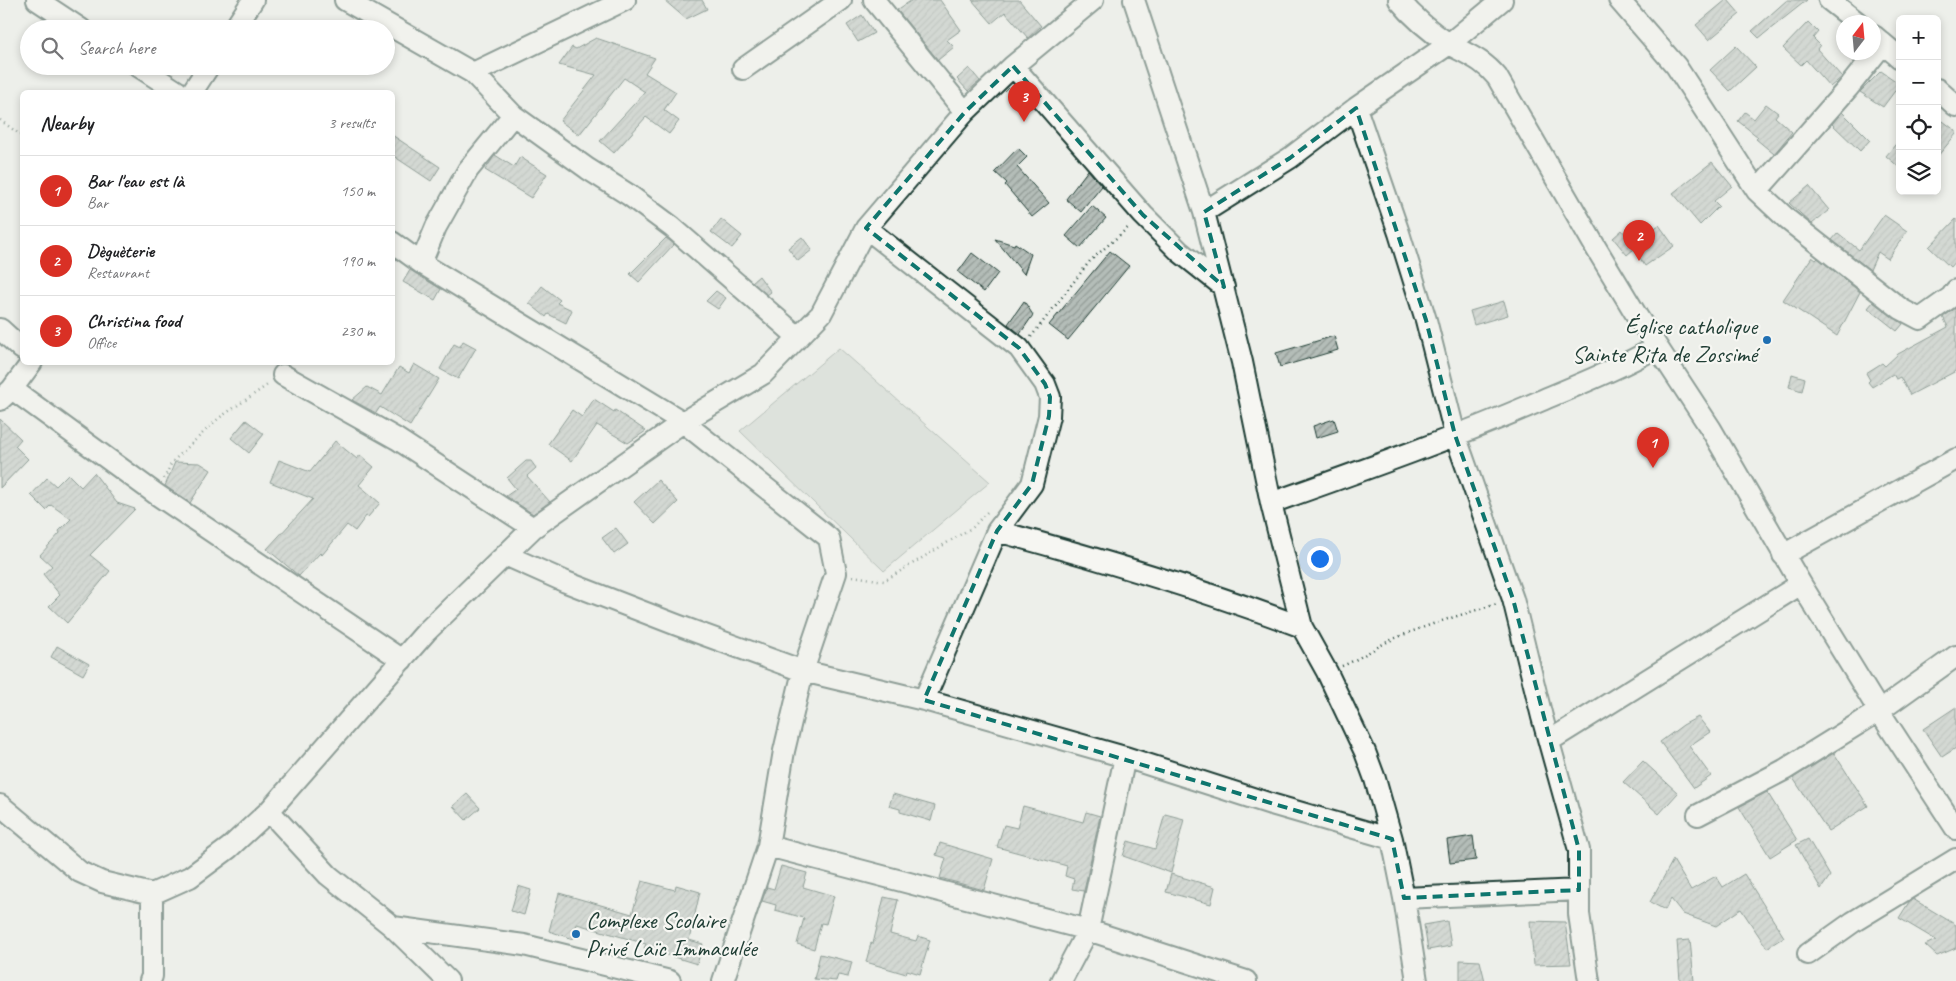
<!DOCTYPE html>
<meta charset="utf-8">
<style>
:root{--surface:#fff;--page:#f2f2f2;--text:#202124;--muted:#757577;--line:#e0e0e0;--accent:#d93025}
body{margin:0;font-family:Caveat,sans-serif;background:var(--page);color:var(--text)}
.controls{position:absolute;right:15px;top:15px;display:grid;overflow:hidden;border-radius:8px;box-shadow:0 2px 8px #0003}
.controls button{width:45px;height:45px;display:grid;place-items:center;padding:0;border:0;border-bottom:1px solid var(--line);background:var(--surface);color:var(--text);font:25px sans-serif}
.compass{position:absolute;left:1836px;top:15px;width:45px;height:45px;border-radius:50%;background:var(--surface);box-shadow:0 2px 8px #0003;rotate:16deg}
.you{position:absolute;left:1319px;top:558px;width:18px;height:18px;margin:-12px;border:4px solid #fff;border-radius:50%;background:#1a73e8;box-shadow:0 0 0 8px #1a73e833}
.badge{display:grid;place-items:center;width:32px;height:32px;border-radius:50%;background:var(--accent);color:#fff;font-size:16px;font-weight:700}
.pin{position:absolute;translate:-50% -41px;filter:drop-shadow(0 1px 2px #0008)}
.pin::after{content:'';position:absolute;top:26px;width:18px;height:15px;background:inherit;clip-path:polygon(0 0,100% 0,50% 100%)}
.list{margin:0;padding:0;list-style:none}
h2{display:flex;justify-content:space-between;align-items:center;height:65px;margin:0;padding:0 20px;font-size:21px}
h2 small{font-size:16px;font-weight:400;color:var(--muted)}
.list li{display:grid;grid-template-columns:32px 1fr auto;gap:15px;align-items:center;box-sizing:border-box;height:70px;padding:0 20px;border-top:1px solid var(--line)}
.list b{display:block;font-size:19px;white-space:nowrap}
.list p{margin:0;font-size:16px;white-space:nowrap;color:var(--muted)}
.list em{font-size:16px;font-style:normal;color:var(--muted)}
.icon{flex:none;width:28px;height:28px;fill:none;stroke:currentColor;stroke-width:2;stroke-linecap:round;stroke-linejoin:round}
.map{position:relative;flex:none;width:1956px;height:981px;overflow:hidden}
.search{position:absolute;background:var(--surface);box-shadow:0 2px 8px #0003;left:20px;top:20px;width:375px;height:55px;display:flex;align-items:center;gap:12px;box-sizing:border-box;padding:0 18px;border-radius:28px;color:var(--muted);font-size:19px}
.panel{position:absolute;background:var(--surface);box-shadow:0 2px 8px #0003;left:20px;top:90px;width:375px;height:275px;border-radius:8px}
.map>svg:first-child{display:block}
.park{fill:#cbd2cc;stroke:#758880}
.building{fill:url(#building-hatch);stroke:#1f3d34}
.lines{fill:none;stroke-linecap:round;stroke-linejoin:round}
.minor-casing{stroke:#1f3d34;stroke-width:24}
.path{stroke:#1f3d34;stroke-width:2.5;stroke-dasharray:1 4;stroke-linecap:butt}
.minor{stroke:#f6f6f2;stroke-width:20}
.marked{fill:none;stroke:#0f766e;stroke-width:4;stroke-dasharray:10 6;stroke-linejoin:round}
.poi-dot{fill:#1f6fb2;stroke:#f6f6f2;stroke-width:2}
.labels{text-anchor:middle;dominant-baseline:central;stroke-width:4.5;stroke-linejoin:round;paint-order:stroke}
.poi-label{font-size:24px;fill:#1f3d34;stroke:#f6f6f2;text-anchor:end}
</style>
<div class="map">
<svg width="1956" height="981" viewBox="0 0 1956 981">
<defs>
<pattern id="building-hatch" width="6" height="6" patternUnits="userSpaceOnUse" patternTransform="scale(1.25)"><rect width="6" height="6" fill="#b4bdb8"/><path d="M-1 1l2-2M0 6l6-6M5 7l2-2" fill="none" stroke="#929b96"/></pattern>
</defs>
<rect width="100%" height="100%" fill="#edefea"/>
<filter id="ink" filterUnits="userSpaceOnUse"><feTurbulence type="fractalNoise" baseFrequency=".02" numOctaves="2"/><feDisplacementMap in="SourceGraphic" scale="10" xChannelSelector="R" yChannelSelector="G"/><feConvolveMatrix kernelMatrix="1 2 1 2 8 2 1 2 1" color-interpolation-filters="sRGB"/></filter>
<g filter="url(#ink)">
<path class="park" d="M839,348L990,482L884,571L740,431Z"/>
<path class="building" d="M664,0H702L707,9L686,19Z
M912,0H940L961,30L947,40L954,47L938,60L897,10Z
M972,0H1019L1041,26L1028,38L1005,12L992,23Z
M1726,0H1728L1740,14L1709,40L1696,25Z
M1787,0H1807L1759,38L1752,31Z
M862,15L874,33L858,42L847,25Z
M1808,22L1818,32L1813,38L1820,45L1817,49L1842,77L1830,87L1806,60L1801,65L1783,48Z
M596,38L655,58L645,73L676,92L664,110L679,121L669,134L646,117L614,153L600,141L645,92L624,78L579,135L560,121L596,75L559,65L572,47L576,49Z
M1736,46L1756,67L1730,91L1710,70Z
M969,68L980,81L968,91L957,79Z
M1881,71L1900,84L1883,107L1860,92Z
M1766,104L1778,113L1775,117L1792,132L1774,154L1756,139L1758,137L1738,121L1745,112L1754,119Z
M1842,112L1870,140L1860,151L1832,124Z
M1943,121L1956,131V134L1937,157V129Z
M392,135L440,167L431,181L392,155Z
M1900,139V168L1886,156Z
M1018,148L1027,157L1017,167L1049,203L1032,217L1005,185L1007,183L995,172Z
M495,155L514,167L520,157L547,174L531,198L485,170Z
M1712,162L1732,186L1714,201L1719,206L1700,225L1673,193Z
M1088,170L1102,186L1081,212L1066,199Z
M1809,186L1829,210L1812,224L1789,203Z
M1092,206L1106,218L1080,248L1066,236Z
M1884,215L1907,231L1888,259L1878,252L1870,270L1832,240L1838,233L1859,250Z
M721,219L742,236L732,248L711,232Z
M1956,219V260L1950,267L1929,247Z
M1659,225L1674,246L1645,266L1634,249L1627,255L1613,238L1622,230L1632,243Z
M802,237L812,250L798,261L788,248Z
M666,238L674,244L639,282L630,274Z
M995,239L1014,245L1015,243L1031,254L1024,274Z
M1110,251L1129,266L1068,340L1049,325Z
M972,253L998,273L984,292L958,272Z
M1812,257L1816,260L1818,258L1860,292L1837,336L1783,300Z
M410,270L441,289L435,300L403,282Z
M759,276L771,292L767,295L752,282Z
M542,286L560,300L557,303L572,310L566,323L548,314L546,317L529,303Z
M716,291L726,298L718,309L706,301Z
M1024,301L1033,315L1020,334L1008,324Z
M1504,301L1508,315L1474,325L1470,311Z
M1873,302L1903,324L1897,331L1868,308Z
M1956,308V371L1910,395L1900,377L1896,379L1893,374L1872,387L1868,382L1870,380L1866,373L1882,363L1885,366L1898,354L1948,327L1943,317Z
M1334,336L1338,350L1280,367L1276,353Z
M463,341L476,348L458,379L440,369L454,344L460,347Z
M414,364L439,379L410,426L380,407L376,413L352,400L367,387L382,395L399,367L409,373Z
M1792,374L1805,378L1802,391L1789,387Z
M594,399L614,412L615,410L646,431L628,443L597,425L572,461L548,444L572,410L582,417Z
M0,419L21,439L15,446L28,459L0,488Z
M1334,419L1338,431L1316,438L1313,426Z
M246,420L264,434L249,453L231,438Z
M335,441L357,459L360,455L374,467L359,485L380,503L368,517L366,516L355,531L347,525L322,555L320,553L299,576L267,549L313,499L270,482L279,460L310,472Z
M526,461H531L536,468L527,476L550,502L533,514L506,496L516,489L507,478Z
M175,462L200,463L211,470L190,503L165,486Z
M94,473L117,503L135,509L90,555L110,571L67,623L49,606L60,595L43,574L52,566L40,555L60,533L59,531L71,519L51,505L46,510L31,495L47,478L56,486L68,474L81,487Z
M658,480L678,502L655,524L634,502Z
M616,528L628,544L614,554L602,538Z
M57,646L89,664L83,675L51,657Z
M1956,707V748L1942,757L1923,729Z
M1698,717L1710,732L1689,746L1711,776L1694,788L1660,742L1683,725Z
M1834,753L1868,806L1828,831L1793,778Z
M1643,761L1678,793L1659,814L1623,782Z
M1767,792L1797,840L1770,857L1739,807Z
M467,794L480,808L466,820L453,806Z
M893,794L935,806L931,821L900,812V809L889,806Z
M1023,806L1083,822L1086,812L1100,816L1084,891L1072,889L1074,879L1065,876L1067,866L997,847L1004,825L1017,828Z
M1165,814L1184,819L1171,873L1123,856L1128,841L1155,849Z
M1473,836L1476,860L1450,863L1447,840Z
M1808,839L1830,876L1821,889L1796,845Z
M940,843L993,859L984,890L940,878L946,858L936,855Z
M1673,860L1691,890L1716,876L1723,887L1744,874L1784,937L1767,948L1741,909L1716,926L1683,914L1671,899L1665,910L1650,902Z
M781,866L807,873L803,887L834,896L826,924L821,923L814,949L797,944L804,918L775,910L776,905L762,901L767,887L774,889Z
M1171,874L1215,887L1211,904L1166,892Z
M642,881L675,890L676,885L700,892L689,940L703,944L697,964L644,948L646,944L577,924L573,939L549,931L559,893L632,914Z
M518,886L531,890L524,915L511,911Z
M884,897L898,900L890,934L916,941L918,936L930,940L920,974L907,970L906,974L866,962L871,943L873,944Z
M1913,899L1956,925V948L1937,956L1925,945L1936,940L1899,918L1909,902Z
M1447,921L1451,946L1428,950L1424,925Z
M1530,921L1565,922L1571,964L1534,965Z
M1690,940L1694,981H1680L1677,941Z
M820,954L852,962L848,977L838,975L836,981L814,979Z
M1460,960L1480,961L1485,981L1460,980Z"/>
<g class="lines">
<g class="minor-casing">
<path id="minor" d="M37,0L81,29
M345,0L473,73L513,115L588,169L629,195L672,227L798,337
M874,0L965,112
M1134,0L1204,212L1242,362L1271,503L1302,627L1327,672L1365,752L1375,779L1392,839L1404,898L1417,981
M1399,0C1413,17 1431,32 1449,44C1468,55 1482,59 1497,77L1596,248L1637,316L1711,429L1801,584L1879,711L1956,829
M1619,0L1676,66L1757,191L1788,220L1901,309L1920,319L1951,297L1956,290
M1829,0L1857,22
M234,29L253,0
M1874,36L1900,58
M138,66L178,92
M1013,66L1143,215L1180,252L1224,287
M743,69L841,0
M473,73L625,0
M1937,89L1956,106
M192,92L209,66
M1356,108L1399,233L1426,320L1455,435L1513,599L1542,717L1579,850V914L1589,981
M1757,191L1848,88L1883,44
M1204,212L1290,158L1356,108L1449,44L1502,0
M866,228L1019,348L1045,384L1050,397L1049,416L1032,484L997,531L924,700
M392,242L421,263L683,422L829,538L836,573L803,671L784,751L768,846L723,981
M421,263L436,227L468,170L513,115
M0,329L22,349
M283,375L397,439L533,528
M12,389L156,494L402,660
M0,400L12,389L32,362
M1271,503C1361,471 1452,439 1540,401C1580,384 1620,368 1657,347
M997,531C1100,559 1202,589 1302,627
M505,555L566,582L677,625L803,671L924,700L1125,757L1271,804L1392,839
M1783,555L1956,459
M1549,741L1801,584
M0,805L80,872L102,882L152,894L190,877L229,848L269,811L328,875L393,927L448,981
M269,811L426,632L533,528L683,422L763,374L821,314L866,228L965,112L1013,66L1093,0
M1698,815L1784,770L1879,711L1956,656
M768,846L1088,930L1246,981
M1404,898L1579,890
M393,927L524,945L670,981
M1808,954L1853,922L1956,859
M150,981L152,976V894
M1061,981L1088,930L1125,757"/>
</g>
<path class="path" d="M0,120L22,136
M1031,337L1090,261L1130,226
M164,479L172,462L219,418L269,384
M853,576L884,581L973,527L989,510
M1342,666C1362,658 1378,645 1398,637C1430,624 1463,614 1497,604"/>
<use href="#minor" class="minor"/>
</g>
</g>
<path d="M0 0H1956V981H0ZM1013,66L1143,215L1224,287L1204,212L1290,158L1356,108L1426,320L1455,435L1513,599L1579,850V890L1404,898L1392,839L924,700L997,531L1032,484L1049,416L1050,397L1045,384L1019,348L866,228L965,112Z" fill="#edefea" fill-opacity=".55" fill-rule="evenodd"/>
<path class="marked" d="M1013,66L1143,215L1224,287L1204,212L1290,158L1356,108L1426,320L1455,435L1513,599L1579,850V890L1404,898L1392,839L924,700L997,531L1032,484L1049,416L1050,397L1045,384L1019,348L866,228L965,112Z"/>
<g class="poi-dot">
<circle cx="1767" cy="340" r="5"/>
<circle cx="576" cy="934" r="5"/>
</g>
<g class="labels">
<g class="poi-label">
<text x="1757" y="326">Église catholique<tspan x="1757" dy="28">Sainte Rita de Zossimé</tspan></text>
<text x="586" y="920" text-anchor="start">Complexe Scolaire<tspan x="586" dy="28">Privé Laïc Immaculée</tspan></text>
</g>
</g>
</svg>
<div class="controls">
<button>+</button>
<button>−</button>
<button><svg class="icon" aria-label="locate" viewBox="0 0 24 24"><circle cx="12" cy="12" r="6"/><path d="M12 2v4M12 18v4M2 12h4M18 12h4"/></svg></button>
<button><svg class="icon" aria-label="layers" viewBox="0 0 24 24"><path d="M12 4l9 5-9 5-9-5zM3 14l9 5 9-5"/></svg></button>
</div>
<svg class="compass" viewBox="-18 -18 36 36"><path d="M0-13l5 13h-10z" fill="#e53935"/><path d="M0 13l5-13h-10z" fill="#757577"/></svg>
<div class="you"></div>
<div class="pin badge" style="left:1653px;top:468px">1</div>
<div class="pin badge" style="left:1639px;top:261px">2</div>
<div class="pin badge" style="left:1024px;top:122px">3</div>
<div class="search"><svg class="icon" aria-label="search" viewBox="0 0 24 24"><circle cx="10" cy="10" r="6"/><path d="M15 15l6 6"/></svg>Search here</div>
<section class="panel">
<h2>Nearby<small>3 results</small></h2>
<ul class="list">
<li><span class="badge">1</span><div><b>Bar l'eau est là</b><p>Bar</p></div><em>150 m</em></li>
<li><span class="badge">2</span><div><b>Dèguèterie</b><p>Restaurant</p></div><em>190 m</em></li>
<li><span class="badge">3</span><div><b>Christina food</b><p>Office</p></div><em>230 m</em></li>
</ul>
</section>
</div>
